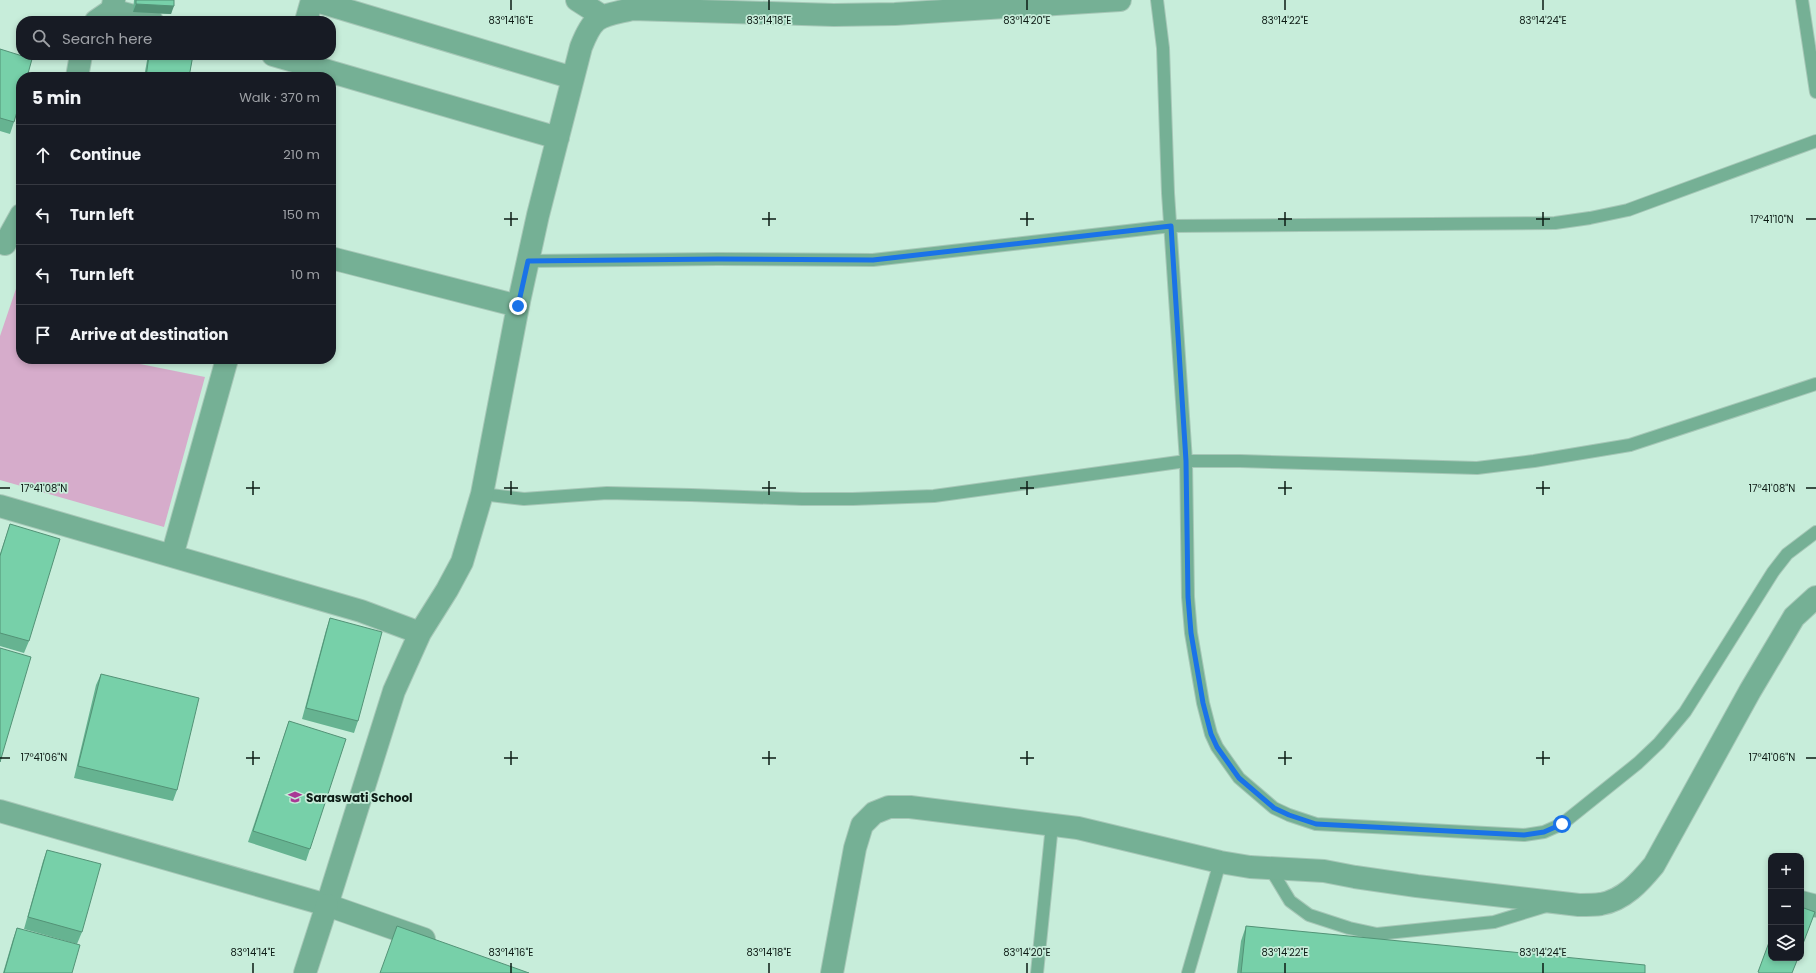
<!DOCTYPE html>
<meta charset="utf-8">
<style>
:root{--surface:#171b24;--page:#242831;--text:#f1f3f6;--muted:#9ea1a6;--line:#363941}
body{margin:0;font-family:Poppins,sans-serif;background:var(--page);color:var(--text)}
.controls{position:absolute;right:12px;bottom:12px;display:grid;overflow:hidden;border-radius:8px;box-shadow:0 2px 6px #0003}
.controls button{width:36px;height:36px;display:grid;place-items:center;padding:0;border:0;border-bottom:1px solid var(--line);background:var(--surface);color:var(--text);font:20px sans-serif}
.stop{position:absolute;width:12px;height:12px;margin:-9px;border:3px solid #1a73e8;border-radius:50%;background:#fff}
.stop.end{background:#1a73e8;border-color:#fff;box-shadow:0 1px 4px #0008}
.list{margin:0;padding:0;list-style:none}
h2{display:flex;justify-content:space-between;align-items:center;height:52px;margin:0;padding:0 16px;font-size:17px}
h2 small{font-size:13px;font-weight:400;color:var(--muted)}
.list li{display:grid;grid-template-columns:26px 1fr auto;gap:12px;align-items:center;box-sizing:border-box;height:60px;padding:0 16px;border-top:1px solid var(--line)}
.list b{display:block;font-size:15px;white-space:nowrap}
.list em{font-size:13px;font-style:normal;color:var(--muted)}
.icon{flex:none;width:22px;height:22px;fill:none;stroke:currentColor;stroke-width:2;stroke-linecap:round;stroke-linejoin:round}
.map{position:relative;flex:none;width:1816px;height:973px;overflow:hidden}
.search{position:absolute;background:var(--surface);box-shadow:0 2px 6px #0003;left:16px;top:16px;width:320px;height:44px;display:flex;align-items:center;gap:10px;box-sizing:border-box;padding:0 14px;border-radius:16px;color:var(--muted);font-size:15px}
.panel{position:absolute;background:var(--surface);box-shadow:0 2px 6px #0003;left:16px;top:72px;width:320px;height:292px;border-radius:16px}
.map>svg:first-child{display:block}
.green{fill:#d6accb}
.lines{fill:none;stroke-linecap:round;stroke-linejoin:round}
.service-casing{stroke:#a6c7b7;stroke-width:14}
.minor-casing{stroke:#a6c7b7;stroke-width:24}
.tertiary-casing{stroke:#a6c7b7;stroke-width:24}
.service{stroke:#75b095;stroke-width:12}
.minor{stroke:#75b095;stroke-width:22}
.tertiary{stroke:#75b095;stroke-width:22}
.wall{fill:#66b391}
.shaded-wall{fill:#539276}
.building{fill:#77d0a9;stroke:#539276}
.route{stroke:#1a73e8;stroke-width:5}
.ticks{fill:none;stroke:#0d1b15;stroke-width:1.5}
.labels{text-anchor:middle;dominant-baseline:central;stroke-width:3.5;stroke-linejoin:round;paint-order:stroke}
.poi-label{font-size:12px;font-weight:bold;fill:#0d1b15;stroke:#c7edda;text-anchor:start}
.ticks-label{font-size:10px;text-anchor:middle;fill:#0d1b15;stroke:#c7edda;stroke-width:3.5;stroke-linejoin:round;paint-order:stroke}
</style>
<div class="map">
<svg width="1816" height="973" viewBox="0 0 1816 973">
<rect width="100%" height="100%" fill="#c7edda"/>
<path class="green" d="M21,274V359H141L140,364L205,377L164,527L0,480V336Z"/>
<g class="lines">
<g class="service-casing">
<path id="service" d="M1157,0L1163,48L1168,193L1186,461L1188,597L1191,633L1203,703L1211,734L1217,747L1239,778L1274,808L1289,815L1316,824L1524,835L1544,832L1562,824L1638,763L1659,743L1685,712L1773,572L1787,554L1816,532
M1802,0L1816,92
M528,261L718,259L873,260L1171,226L1555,223L1590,218L1628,210L1816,141
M482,494L524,499L607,493L691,495L802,499H853L934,496L1186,461H1240L1477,468L1534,461L1630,445L1816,384
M1270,868L1290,901L1309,915L1349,928L1377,934L1494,922L1546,906
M1037,973L1052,825
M1188,973L1220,862"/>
</g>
<g class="minor-casing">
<path id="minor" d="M313,0L573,78
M577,0L602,16
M112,10L152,21
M96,21L112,10L114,0
M306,21L312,0
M273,55L558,138
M77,77L81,55
M5,244L21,215
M331,258L518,306
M0,506L361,611L420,633
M172,556L227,359
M0,811L327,905L424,939
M1801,902L1816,906
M327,905L394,691L420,633L447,590L462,562L482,494L518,306L538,215L581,47C594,14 599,17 632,9L834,15L895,14L1120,0
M832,973L855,848L862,825L874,813L889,807H910L1078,828L1220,862L1250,867L1324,871L1355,877L1417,886L1579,905C1586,905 1594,905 1601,904C1624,900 1640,882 1654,865L1750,691L1794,617L1816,597"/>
</g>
<g class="tertiary-casing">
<path id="tertiary" d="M305,973L327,905"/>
</g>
<use href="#service" class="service"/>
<use href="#minor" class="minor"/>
<use href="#tertiary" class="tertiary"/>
</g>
<path class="wall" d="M134,0H174L171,14L133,12Z
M0,49L14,122L10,134L0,131Z
M148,55H193L189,77H144Z
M10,524L29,641L24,653L0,646V554Z
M330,618L358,721L354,733L302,719L326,630Z
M101,674L177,790L173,801L74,778L96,685Z
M289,721L310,849L306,861L248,842Z
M47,850L82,932L77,944L24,929L43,861Z
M1246,926L1645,973H1237L1241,941Z
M17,928L72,973H3L13,939Z"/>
<path class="shaded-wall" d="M136,4L174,6L171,14L133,12Z"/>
<path class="building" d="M136,0H174V6L136,4Z
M0,49L32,59L27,77H21V98L14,122L0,118Z
M149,55H193L189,77H146Z
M10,524L60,539L29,641L0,633V556Z
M330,618L382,632L358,721L306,708Z
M0,648L31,657L0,762Z
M101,674L199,698L177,790L78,766Z
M289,721L346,739L310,849L253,831Z
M47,850L101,864L82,932L28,917Z
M1801,907L1815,912L1801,949Z
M397,926L529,973H380Z
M1246,926L1645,965V973H1241Z
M17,928L80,945L72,973H4Z
M1771,937V958H1798L1792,973H1760L1758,972Z"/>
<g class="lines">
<path class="route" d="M518,306L528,261L718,259L873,260L1171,226L1186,461L1188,597L1191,633L1203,703L1211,734L1217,747L1239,778L1274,808L1289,815L1316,824L1524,835L1544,832L1562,824"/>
</g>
<path class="ticks" d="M511,0V10M769,0V10M1027,0V10M1285,0V10M1543,0V10M511,212V226M769,212V226M1027,212V226M1285,212V226M1543,212V226M504,219H518M762,219H776M1020,219H1034M1278,219H1292M1536,219H1550M1806,219H1816M253,481V495M511,481V495M769,481V495M1027,481V495M1285,481V495M1543,481V495M0,488H10M246,488H260M504,488H518M762,488H776M1020,488H1034M1278,488H1292M1536,488H1550M1806,488H1816M253,751V765M511,751V765M769,751V765M1027,751V765M1285,751V765M1543,751V765M0,758H10M246,758H260M504,758H518M762,758H776M1020,758H1034M1278,758H1292M1536,758H1550M1806,758H1816M253,963V973M511,963V973M769,963V973M1027,963V973M1285,963V973M1543,963V973"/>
<defs>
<g id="school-bare" transform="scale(1.08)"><path d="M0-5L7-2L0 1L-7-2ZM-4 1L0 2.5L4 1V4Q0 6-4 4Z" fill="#a93995" stroke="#c7edda" stroke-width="2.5" paint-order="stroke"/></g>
</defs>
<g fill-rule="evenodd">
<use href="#school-bare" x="295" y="797"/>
</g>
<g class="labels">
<g class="poi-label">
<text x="306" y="797">Saraswati School</text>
</g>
</g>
<g class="ticks-label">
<text x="511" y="24">83°14'16"E</text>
<text x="769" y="24">83°14'18"E</text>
<text x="1027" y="24">83°14'20"E</text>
<text x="1285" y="24">83°14'22"E</text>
<text x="1543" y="24">83°14'24"E</text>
<text x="1772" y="223">17°41'10"N</text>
<text x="44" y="492">17°41'08"N</text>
<text x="1772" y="492">17°41'08"N</text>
<text x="44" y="761">17°41'06"N</text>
<text x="1772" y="761">17°41'06"N</text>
<text x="253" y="956">83°14'14"E</text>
<text x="511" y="956">83°14'16"E</text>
<text x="769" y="956">83°14'18"E</text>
<text x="1027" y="956">83°14'20"E</text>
<text x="1285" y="956">83°14'22"E</text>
<text x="1543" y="956">83°14'24"E</text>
</g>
</svg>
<div class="controls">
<button>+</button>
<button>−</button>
<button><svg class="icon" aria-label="layers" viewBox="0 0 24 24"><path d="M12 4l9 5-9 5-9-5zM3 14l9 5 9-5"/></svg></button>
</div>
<div class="stop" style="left:1562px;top:824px"></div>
<div class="stop end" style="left:518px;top:306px"></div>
<div class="search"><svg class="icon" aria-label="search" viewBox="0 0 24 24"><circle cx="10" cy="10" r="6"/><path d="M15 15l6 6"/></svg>Search here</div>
<section class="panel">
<h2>5 min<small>Walk · 370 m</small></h2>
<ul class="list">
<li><svg class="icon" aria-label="ahead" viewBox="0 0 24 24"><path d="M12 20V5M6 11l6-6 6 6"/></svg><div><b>Continue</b></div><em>210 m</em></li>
<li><svg class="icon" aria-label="left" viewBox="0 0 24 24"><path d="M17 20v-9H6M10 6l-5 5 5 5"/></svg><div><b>Turn left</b></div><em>150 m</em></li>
<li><svg class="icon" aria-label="left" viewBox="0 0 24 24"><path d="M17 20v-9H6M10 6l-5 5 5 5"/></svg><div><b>Turn left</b></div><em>10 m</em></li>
<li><svg class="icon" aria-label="arrive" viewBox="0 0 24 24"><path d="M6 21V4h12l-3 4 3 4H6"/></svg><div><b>Arrive at destination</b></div></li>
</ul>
</section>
</div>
